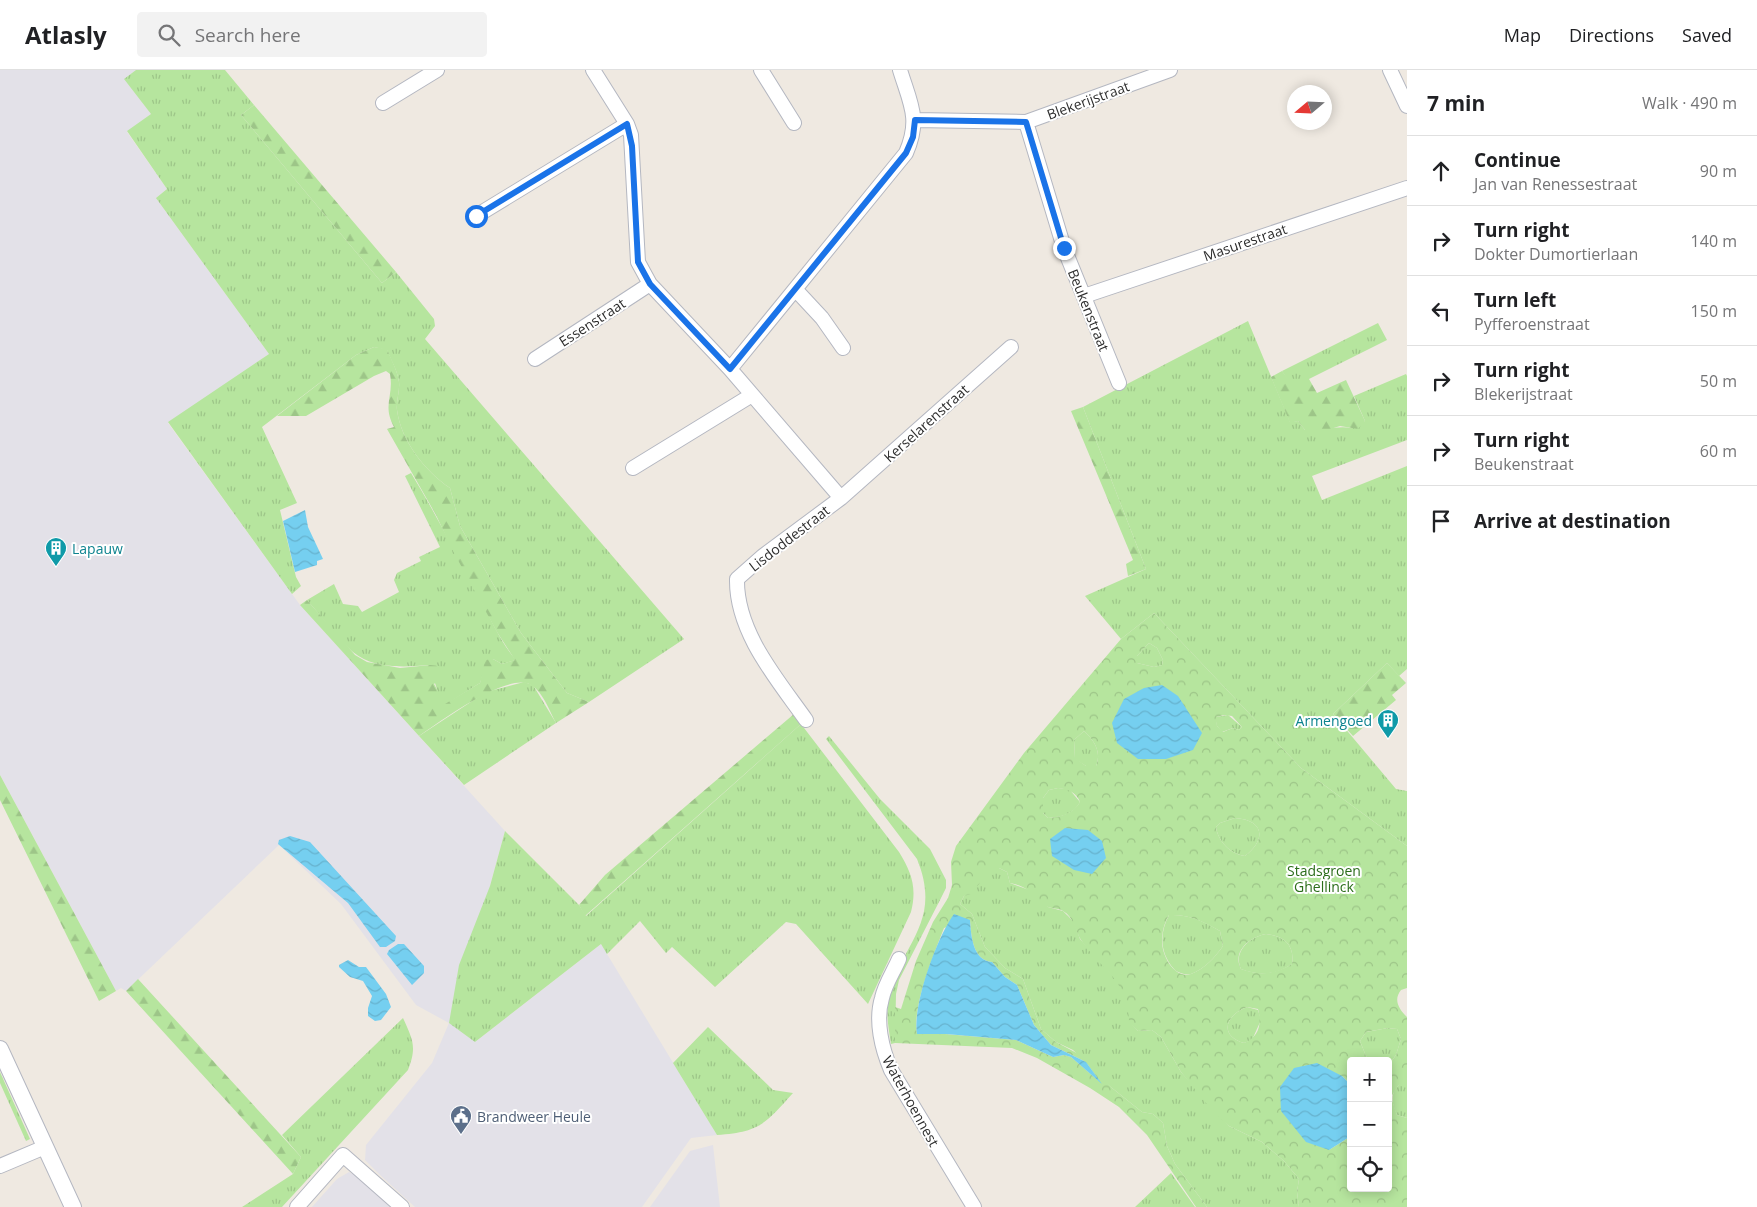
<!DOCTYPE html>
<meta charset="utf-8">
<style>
:root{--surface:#fff;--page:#f2f2f2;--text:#202124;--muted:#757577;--line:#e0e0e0}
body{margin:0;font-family:"Open Sans",sans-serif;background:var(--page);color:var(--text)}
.controls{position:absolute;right:15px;bottom:15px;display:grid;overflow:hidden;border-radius:5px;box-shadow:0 2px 12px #0003}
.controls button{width:45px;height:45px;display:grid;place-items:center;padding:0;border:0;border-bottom:1px solid var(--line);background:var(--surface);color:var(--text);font:25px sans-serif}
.compass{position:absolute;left:1287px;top:15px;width:45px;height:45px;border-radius:50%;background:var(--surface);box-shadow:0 2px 12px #0003;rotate:251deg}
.stop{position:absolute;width:15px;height:15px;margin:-11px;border:4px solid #1a73e8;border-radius:50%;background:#fff}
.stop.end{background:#1a73e8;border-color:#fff;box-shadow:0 1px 5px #0008}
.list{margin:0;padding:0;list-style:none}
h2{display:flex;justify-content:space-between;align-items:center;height:65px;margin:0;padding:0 20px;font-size:21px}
h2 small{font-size:16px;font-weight:400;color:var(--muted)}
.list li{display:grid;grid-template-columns:32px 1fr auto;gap:15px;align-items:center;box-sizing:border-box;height:70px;padding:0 20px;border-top:1px solid var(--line)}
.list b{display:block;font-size:19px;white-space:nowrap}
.list p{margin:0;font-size:16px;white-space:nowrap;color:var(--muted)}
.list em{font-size:16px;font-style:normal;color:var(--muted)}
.icon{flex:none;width:28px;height:28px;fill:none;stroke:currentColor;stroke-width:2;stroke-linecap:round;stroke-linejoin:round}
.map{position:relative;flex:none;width:1407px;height:1137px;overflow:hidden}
header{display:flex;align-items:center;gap:30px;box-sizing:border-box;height:70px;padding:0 25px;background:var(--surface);border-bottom:1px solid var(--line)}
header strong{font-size:24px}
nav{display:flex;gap:28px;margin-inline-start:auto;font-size:18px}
.search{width:350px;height:45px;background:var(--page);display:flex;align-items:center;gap:12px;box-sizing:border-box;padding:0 18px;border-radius:5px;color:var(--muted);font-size:19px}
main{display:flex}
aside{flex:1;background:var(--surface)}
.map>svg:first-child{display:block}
.industrial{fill:#e3e1e8}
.grass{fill:url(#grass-tufts)}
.forest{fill:url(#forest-firs)}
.park{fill:url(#park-crowns);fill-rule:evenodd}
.water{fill:url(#water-waves)}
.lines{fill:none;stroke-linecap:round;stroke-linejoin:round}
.minor-casing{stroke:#b4b7c1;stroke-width:16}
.tertiary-casing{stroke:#b4b7c1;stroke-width:18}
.minor{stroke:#fff;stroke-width:14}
.tertiary{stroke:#fff;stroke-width:16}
.route{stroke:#1a73e8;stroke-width:6}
.labels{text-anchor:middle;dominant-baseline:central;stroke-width:4;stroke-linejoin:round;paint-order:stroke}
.street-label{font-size:14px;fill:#2e2e2e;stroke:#fff}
.culture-label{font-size:14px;fill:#0d838f;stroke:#fff;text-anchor:start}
.park-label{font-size:14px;fill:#2c6e1b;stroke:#fff}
.service-label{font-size:14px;fill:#4e5e75;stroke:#fff;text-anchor:start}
</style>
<header>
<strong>Atlasly</strong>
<div class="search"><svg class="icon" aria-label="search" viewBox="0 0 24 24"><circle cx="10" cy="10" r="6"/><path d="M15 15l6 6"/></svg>Search here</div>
<nav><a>Map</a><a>Directions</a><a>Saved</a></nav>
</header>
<main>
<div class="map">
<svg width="1407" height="1137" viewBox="0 0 1407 1137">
<defs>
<pattern id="grass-tufts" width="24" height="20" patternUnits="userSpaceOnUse" patternTransform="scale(1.25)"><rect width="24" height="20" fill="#b6e59e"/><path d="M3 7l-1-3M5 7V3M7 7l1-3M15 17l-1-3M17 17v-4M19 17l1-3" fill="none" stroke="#9dc588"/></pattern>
<pattern id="forest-firs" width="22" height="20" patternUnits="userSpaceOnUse" patternTransform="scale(1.25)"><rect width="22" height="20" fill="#b6e59e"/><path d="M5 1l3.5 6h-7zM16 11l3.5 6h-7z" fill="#9dc588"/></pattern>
<pattern id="park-crowns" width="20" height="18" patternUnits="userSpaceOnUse" patternTransform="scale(1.25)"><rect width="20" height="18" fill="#b6e59e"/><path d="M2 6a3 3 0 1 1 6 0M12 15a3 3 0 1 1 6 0" fill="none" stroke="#9dc588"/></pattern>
<pattern id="water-waves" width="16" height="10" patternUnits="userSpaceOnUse" patternTransform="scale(1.25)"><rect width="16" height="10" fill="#75cff0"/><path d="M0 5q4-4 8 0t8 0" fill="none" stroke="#66b2ce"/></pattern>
</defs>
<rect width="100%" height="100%" fill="#efe9e1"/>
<path class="industrial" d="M0,0H136L125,9L151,44L127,62L167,119L156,128L269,284L168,353L300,535L505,761L490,816L475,972L601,874L607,884L717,1065L691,1068L642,1137H415L379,1104L365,1090L366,1075L432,993L449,953L416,935L341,834L279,775L126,921L121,918L116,921L0,705Z
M713,1075L720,1137H650L690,1081Z
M349,1102L362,1109L393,1137H312L337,1109Z"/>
<path class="grass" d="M136,0H225L254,35L241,45L382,213L396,202L434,249L435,256L425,269L684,569L589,632L567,623L521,563L460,456L450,418C425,401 401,371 397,340C396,331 400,321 399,312C398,302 391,290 387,280L374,277L356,285L262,357L297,433L280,440L296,507L301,516L292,524L168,352L269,284L156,128L167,119L127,61L151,44L124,9Z
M1248,251L1290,352L1298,351L1305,360C1321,361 1336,355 1352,358L1365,351L1354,326L1406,304L1407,306V370L1312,406L1322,430L1407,396V599L1399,606L1387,593L1333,644L1396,719L1407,721V776L1301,698L1154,543L1121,569L1085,526L1146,499L1083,337Z
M1378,253L1387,270L1309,309H1287L1282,301Z
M411,403C436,444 458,488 481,531C492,551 501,573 516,590L502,594L493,589L483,604L480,613L440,638C440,623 433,610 430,595C354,602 353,583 307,530L334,514L343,534L358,536L362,542L399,522L394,510L397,503L421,491L419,487L440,477L405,406Z
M1149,573L1157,578L1163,590L1162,595L1154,597L1137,593V586Z
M524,612L533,615L556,653L464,715L419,666L486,622Z
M1228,645L1242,657L1239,660L1233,658L1222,662L1217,656L1215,647Z
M801,654L899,782C912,803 917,818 911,842L868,934L796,854L786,852L715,917L672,877L666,883L640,851L607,884L601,874L475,972L449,953L459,895L490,816L505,761L579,835L586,846Z
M1084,661C1094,670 1102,682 1096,696H1086L1075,689L1074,670Z
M829,666L880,729L930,779L946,810V818L940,830L899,910L896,924L895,973L891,974C889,961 886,945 888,932C898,874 944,855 917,789L826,669Z
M1058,718L1069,719L1080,732C1074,744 1061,747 1048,748L1043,743V728L1049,720Z
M1235,748C1265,750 1266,770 1245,786C1230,784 1218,771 1216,757L1220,753Z
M991,798H999L1007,802L1010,813L1032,821L1048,837L1063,841L1074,852L1080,869L1114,907L1124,921L1129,938L1130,953L1138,961L1152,960L1161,967L1181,1002L1229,1056L1262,1072L1284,1091L1299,1109L1297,1122L1299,1137H1207L1175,1094L1167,1076L1163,1053L1153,1044L1142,1042L1112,1018L1073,980L1056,972L1041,959L1023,909L1005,898L985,877L972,844L960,834L964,826Z
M1169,845C1188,844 1204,851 1220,861L1223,876C1215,887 1205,899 1191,904C1186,905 1177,903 1174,899C1160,883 1159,864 1169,845Z
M1266,864C1284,866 1295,875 1292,894C1276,905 1259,906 1241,899C1233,882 1249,867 1266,864Z
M1247,937L1258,940L1261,950L1252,970L1244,973C1218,965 1226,945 1247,937Z
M403,948C413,970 417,977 408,1000L282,1137H242L293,1104L301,1087L282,1065Z
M708,957L773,1020L793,1023C765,1054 760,1062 717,1065L673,993Z
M1388,958L1397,959L1401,969L1396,985L1388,996V991H1368L1360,971L1366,962Z
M0,1002L30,1069L26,1071L0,1013Z
M1405,1010H1407V1048L1397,1045C1390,1029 1390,1021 1405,1010Z
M1171,1103L1195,1137H1135Z"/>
<path class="forest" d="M254,35L396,202L382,213L241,45Z
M374,277L387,279C391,289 398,302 399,312C400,321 396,331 397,340C401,371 425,401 450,418L460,456L521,563L567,623L589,632L556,653C550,642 543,622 531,615C508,601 439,652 419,666L300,535L307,530L355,585L367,592L400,598L430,595L439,596L442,607L434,614L440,625V637L480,613L485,590L493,589L502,594L515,590L497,562L453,481L436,445L387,359L394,357C382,335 394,326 390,304L386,301L374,306L306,346H277L356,285Z
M1282,301L1288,309H1309L1317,323L1346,310L1365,351L1358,359L1340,356L1324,361L1305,360L1298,351L1290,353L1271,307Z
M1083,337L1146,499L1128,506L1126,494L1133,490L1071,341Z
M1387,593L1406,613L1392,625L1396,630L1353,666L1333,644Z
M794,644L801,654L585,846L579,835L605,805Z
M0,705L116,921L99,931L0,730Z
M138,909L301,1087L293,1104L126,921Z"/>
<path class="park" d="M1154,543L1301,698L1407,776V918L1401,920C1393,930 1399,939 1407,947V1010L1398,1016L1391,1027L1397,1045L1407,1048V1137H1299L1297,1122L1299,1109L1284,1091L1262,1072L1229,1056L1215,1044L1181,1002L1161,967L1152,960L1138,961L1129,953C1129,910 1102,901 1081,870C1075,860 1074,847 1063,841C1059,838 1053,839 1048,837C1031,829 1035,818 1010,813L1007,802L999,798L991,799L971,824L964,826L960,834L972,844L985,877L1005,898L1023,909L1041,959L1056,972L1086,988L1112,1018L1142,1042L1153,1044L1163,1053L1167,1076L1175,1094L1207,1137H1196L1147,1065L1119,1037L1090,1018L1037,988L1012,978L895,973V937L901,939L916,891L933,852L948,828L952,815L951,792L956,776L1024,683L1121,569ZM1149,573L1157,578L1163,590L1162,595L1154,597L1137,593V586ZM1224,645L1232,646L1242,657L1239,660L1233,658L1223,662L1217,656L1216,647ZM1084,661C1094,670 1102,682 1096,696H1086L1075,688L1074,670ZM1058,718C1068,719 1076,722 1080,732C1074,743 1061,747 1048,748L1043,743V728L1049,720ZM1235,748C1265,750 1266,770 1245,786C1230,784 1218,771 1216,757L1220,753ZM1169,845C1188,844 1203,851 1220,861L1223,876C1215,887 1205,899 1191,904C1174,909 1162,886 1162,871C1162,862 1164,854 1169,845ZM970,850C971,866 973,891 992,892L1005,907L1017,915L1034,955L1051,975L1086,992L1100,1012L1071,987L1064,985L1053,987L1016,970L945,964L917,963C912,937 934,884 944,858ZM1266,864C1284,866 1295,875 1292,894C1276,904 1259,906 1241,899C1232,882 1249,867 1266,864ZM1247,937L1258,939C1262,954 1259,967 1244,973C1218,965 1226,945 1247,937ZM1388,958L1397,959L1401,969L1396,985L1388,996V1118H1351V1066L1329,1080L1342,1006L1351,1015V991H1368L1360,971L1366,962Z"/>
<path class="water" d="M305,440L308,457L323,489L317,491V495L295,502L283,451Z
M1162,615L1178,626L1202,663L1193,680L1166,689H1138L1117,673L1112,653L1124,629L1144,618Z
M1065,758L1088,760L1102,771L1106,788L1092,804L1074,800L1052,786L1050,769Z
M290,766L310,772L396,866L395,871L386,877H380L348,833L278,774L279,770Z
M954,844L970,850C971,866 973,891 992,892L1005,907L1017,915L1034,955L1051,975L1086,992L1102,1014L1071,987L1064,985L1053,987L1016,970L946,964H917C912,936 937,867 954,844Z
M398,874H404L424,896V903L412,915L387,884L389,880Z
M348,890L359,897H366L386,924L391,937L381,950L375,951L368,946V938L372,926L363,911L350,907L339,897V895Z
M1317,993L1342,1006L1351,1015V1066L1329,1080L1306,1072L1281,1041L1280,1017L1294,998Z"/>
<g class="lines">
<g class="minor-casing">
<path id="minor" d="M593,0L627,54L631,65L638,192L650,214L730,299L841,428
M761,0L794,53
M1390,0L1407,36
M383,33L437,0
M915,50L1026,52L1170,0
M1026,52L1064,178L1119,313
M476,146L627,54
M795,219L822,248L843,278
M1084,226L1407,118
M535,289L650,214
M730,299L906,83C921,49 910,33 900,0
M633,398L752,325
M806,650C777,609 736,562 737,509L763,486L841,428L1011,277
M899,889C894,901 885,914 882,928C875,951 882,979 891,1000L974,1137
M0,1096L45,1077
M297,1137L343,1085L402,1137"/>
</g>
<g class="tertiary-casing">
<path id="tertiary" d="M0,979L73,1137"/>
</g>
<use href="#minor" class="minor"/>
<use href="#tertiary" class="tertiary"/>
</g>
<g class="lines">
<path class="route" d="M476,146L627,54L632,76L638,192L650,214L730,299L906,83L913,67L915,50L1026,52L1064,178"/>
</g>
<defs>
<g id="building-pin" transform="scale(1.125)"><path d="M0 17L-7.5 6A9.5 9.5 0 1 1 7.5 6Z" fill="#0f9aa8" stroke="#fff"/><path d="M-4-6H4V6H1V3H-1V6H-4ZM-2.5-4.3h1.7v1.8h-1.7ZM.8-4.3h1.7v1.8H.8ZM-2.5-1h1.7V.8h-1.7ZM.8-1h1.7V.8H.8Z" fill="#fff"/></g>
<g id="civic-pin" transform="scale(1.125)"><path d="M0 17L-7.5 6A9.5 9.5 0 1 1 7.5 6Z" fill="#5c6f8a" stroke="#fff"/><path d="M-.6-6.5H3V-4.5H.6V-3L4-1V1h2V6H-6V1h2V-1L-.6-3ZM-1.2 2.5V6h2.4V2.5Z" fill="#fff"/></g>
</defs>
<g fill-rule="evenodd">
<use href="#building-pin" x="56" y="478"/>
<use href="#building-pin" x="1388" y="650"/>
<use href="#civic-pin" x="461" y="1046"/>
</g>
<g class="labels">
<g class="street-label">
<text transform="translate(1088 30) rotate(-20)">Blekerijstraat</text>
<text transform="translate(1245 172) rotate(-19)">Masurestraat</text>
<text transform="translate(1089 240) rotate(68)">Beukenstraat</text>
<text transform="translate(592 252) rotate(-33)">Essenstraat</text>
<text transform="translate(926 353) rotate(-42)">Kerselarenstraat</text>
<text transform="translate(789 468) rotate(-38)">Lisdoddestraat</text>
<text transform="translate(911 1031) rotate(61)">Waterhoennest</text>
</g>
<g class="culture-label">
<text x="72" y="478">Lapauw</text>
<text x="1372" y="650" text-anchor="end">Armengoed</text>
</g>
<g class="park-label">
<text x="1324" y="800">Stadsgroen<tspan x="1324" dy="16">Ghellinck</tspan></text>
</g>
<g class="service-label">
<text x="477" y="1046">Brandweer Heule</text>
</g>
</g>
</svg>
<div class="controls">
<button>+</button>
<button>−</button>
<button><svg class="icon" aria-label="locate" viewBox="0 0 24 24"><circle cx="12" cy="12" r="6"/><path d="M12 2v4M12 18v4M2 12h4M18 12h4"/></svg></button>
</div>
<svg class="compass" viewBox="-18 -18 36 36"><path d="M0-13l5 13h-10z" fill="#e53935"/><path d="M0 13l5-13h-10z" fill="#757577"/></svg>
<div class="stop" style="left:476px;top:146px"></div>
<div class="stop end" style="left:1064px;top:178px"></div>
</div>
<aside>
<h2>7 min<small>Walk · 490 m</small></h2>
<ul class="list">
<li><svg class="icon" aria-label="ahead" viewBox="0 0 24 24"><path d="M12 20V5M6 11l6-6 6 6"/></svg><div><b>Continue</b><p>Jan van Renessestraat</p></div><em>90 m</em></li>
<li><svg class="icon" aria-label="right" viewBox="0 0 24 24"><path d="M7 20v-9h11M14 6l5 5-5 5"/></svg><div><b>Turn right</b><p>Dokter Dumortierlaan</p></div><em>140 m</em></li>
<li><svg class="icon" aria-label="left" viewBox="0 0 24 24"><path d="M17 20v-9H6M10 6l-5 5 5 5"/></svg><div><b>Turn left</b><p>Pyfferoenstraat</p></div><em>150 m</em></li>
<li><svg class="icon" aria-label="right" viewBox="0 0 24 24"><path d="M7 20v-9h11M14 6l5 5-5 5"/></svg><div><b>Turn right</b><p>Blekerijstraat</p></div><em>50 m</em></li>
<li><svg class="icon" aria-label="right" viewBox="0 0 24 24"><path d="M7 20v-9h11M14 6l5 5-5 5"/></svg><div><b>Turn right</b><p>Beukenstraat</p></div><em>60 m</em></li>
<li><svg class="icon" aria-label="arrive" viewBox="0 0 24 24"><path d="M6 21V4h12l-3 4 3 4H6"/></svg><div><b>Arrive at destination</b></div></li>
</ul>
</aside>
</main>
